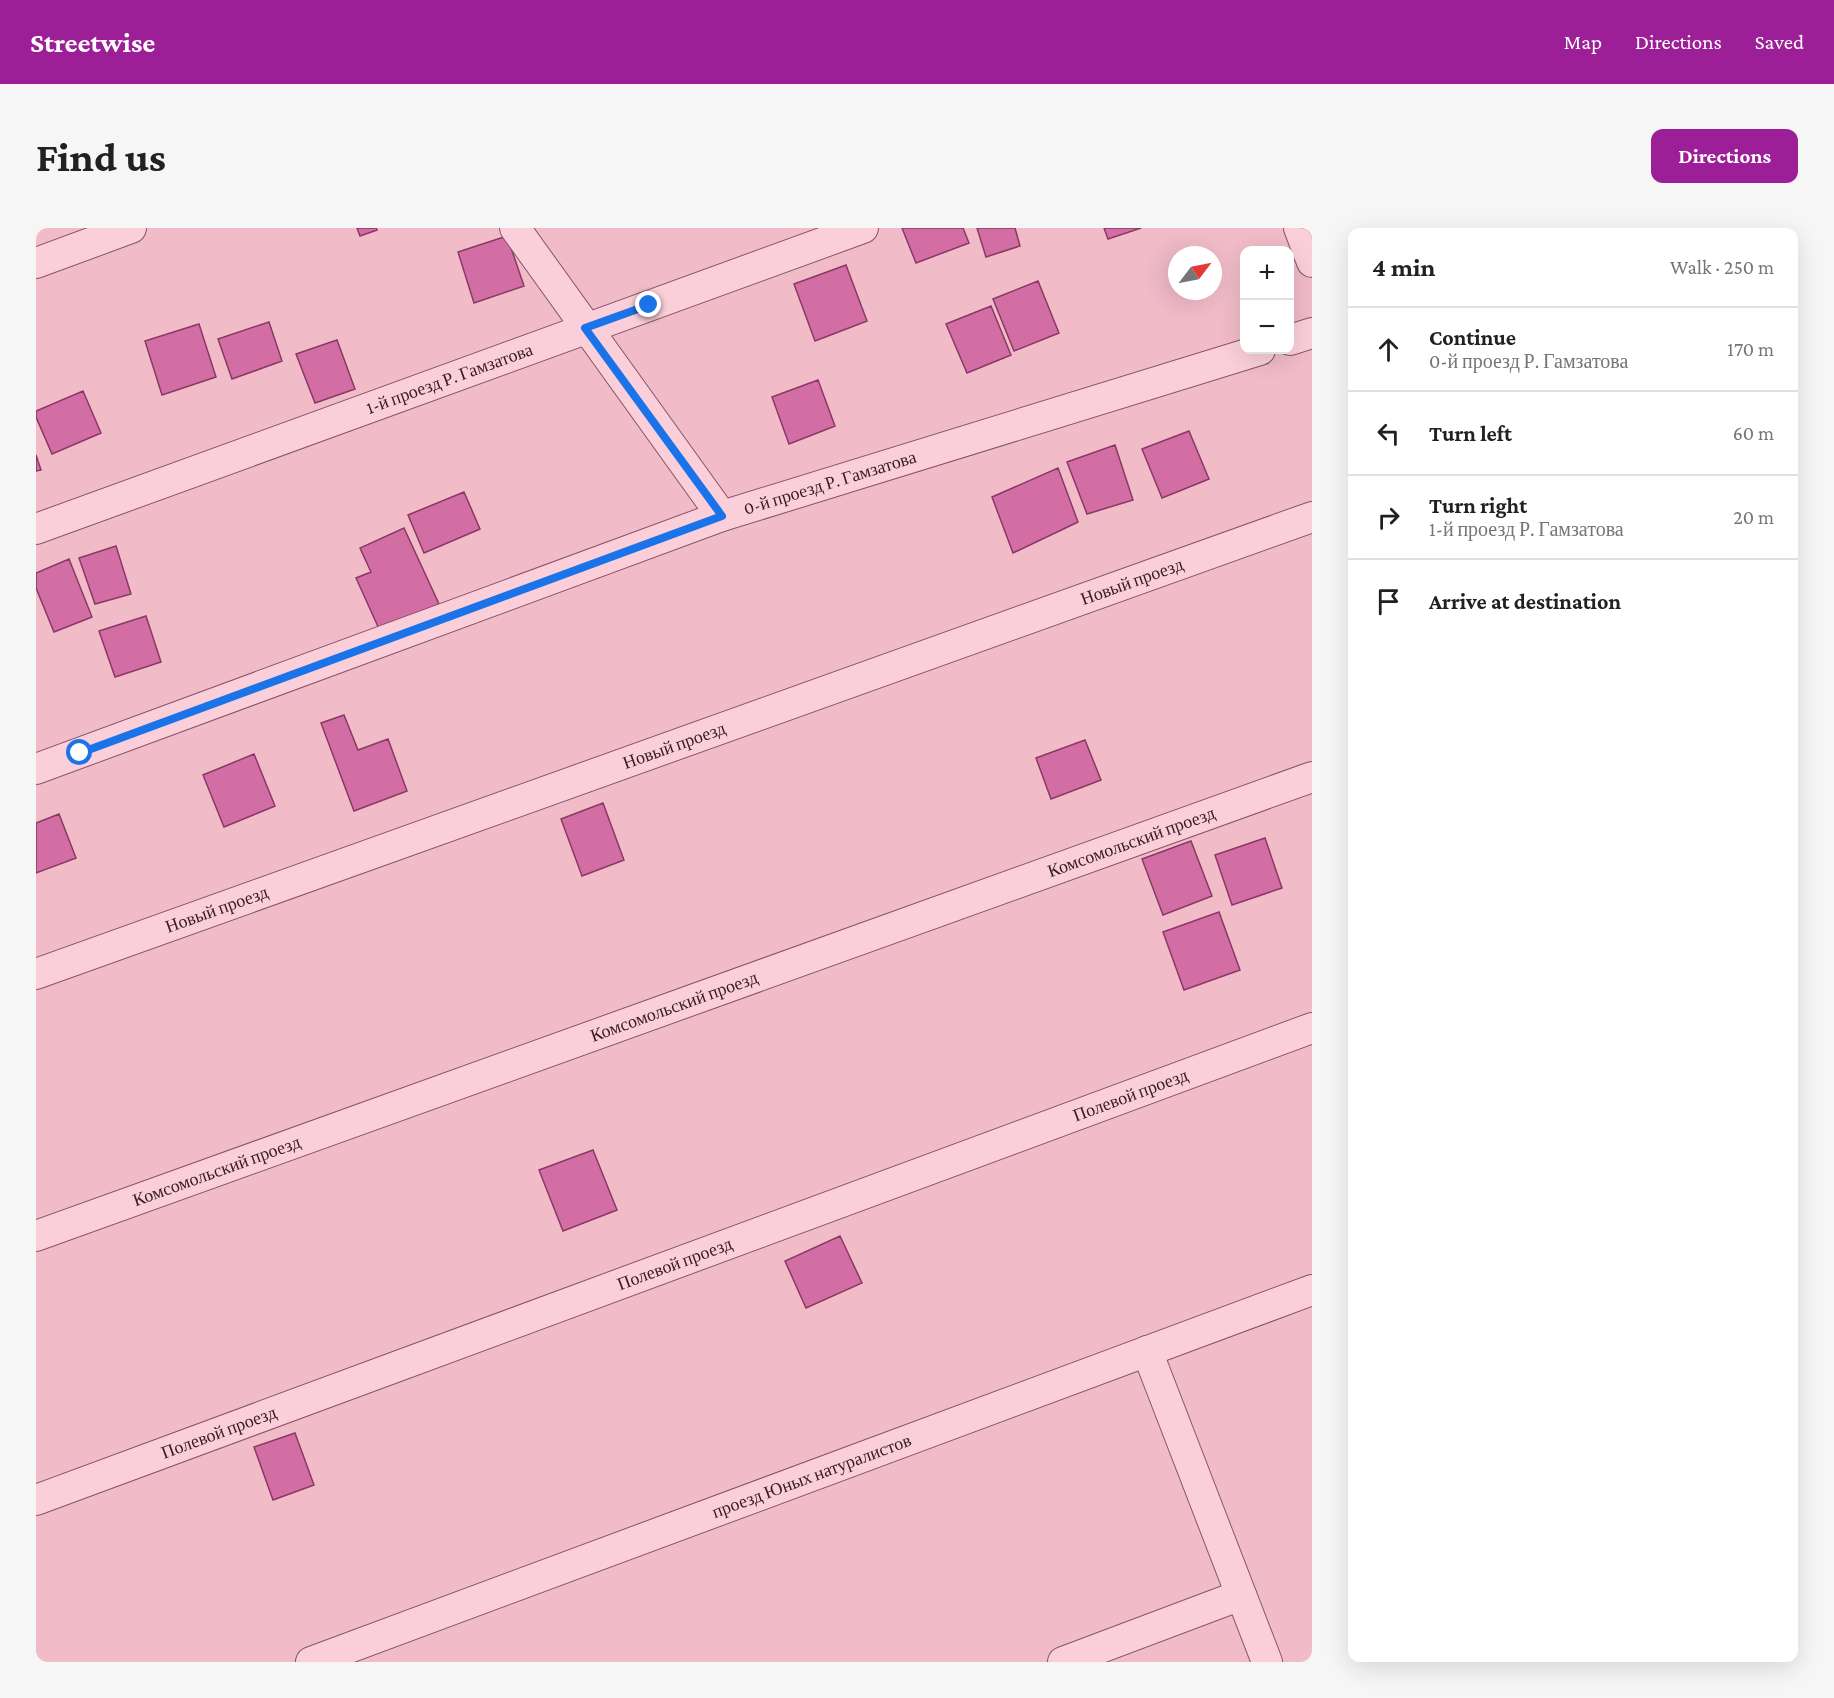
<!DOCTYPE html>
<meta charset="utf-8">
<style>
:root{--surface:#fff;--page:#f6f6f6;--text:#202124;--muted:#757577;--line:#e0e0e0;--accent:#9d1f97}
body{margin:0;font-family:"Crimson Pro",serif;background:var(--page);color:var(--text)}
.controls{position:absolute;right:18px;top:18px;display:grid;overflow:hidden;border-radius:12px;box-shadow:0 6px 24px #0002}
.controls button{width:54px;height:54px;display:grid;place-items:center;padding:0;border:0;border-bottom:2px solid var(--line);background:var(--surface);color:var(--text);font:30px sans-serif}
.compass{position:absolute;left:1132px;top:18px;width:54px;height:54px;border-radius:50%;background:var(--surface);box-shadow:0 6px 24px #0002;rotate:58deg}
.stop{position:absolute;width:18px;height:18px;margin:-14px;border:4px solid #1a73e8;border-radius:50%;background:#fff}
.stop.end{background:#1a73e8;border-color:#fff;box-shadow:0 2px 6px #0008}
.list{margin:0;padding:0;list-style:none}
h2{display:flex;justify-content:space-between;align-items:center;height:78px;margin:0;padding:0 24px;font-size:26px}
h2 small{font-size:20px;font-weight:400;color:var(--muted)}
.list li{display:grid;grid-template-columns:39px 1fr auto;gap:18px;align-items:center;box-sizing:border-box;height:84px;padding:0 24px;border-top:2px solid var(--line)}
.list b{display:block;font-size:22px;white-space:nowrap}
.list p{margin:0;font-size:20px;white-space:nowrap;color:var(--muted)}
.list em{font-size:20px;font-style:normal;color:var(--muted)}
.icon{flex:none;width:33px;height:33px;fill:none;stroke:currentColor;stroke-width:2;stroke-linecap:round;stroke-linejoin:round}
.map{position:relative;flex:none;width:1276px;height:1434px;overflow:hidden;border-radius:12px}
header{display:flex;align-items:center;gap:36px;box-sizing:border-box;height:84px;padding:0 30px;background:var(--accent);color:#fff}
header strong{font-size:28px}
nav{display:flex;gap:33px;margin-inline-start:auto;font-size:21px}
.intro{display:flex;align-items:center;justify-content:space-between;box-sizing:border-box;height:144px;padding:0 36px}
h1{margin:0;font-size:42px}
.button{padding:15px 27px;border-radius:12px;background:var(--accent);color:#fff;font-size:21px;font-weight:700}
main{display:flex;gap:36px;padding:0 36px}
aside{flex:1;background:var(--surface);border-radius:12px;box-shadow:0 6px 24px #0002}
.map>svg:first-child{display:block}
.building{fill:#d26ea3;stroke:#8a3865;stroke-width:1.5}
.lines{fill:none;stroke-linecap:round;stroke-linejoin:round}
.street-casing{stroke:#89546a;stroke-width:32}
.street{stroke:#fbcfda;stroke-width:30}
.route{stroke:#1a73e8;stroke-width:8}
.labels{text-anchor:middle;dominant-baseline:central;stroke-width:6;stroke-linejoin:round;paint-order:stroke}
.street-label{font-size:18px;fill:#371a27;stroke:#f8cbd6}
</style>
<header>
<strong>Streetwise</strong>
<nav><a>Map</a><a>Directions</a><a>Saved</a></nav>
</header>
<div class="intro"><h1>Find us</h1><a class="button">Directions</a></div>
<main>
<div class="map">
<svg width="1276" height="1434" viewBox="0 0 1276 1434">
<rect width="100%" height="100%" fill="#f1bbc8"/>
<path class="building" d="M321,0H340L341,2L324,8Z
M866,0H927L933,15L880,35Z
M941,0H979L984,18L950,29Z
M1068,0H1105L1072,11Z
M471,8L488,58L438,75L422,24Z
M810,37L831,93L779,113L758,56Z
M1002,53L1023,105L978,123L957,71Z
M955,78L975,127L931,145L910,96Z
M233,94L246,133L196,151L182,111Z
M163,96L180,149L126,167L109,113Z
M301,112L319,161L279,175L260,126Z
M782,152L799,198L753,216L736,169Z
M47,163L65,205L16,226L0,189V183Z
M1153,203L1173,251L1126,270L1106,221Z
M1079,217L1097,272L1051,286L1031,234Z
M0,227L5,242L0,243Z
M1022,240L1042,294L977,325L956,269Z
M428,264L444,301L388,325L372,287Z
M368,300L403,376L344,403L320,350L335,344L324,320Z
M80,318L95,366L59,376L43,330Z
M33,331L56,389L18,404L0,360V345Z
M110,388L125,434L79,449L63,403Z
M308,487L322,522L352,511L371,563L318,583L285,495Z
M1049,512L1065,552L1015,571L1000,530Z
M218,526L239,578L188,599L167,547Z
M567,575L588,632L546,648L525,591Z
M23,586L40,630L0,645V595Z
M1229,610L1246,660L1196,677L1179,627Z
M1155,613L1176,668L1127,687L1106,631Z
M1183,684L1204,742L1148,762L1127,704Z
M557,922L581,982L527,1003L503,942Z
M804,1008L826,1055L770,1080L749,1033Z
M259,1205L278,1257L237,1272L218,1219Z"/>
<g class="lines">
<g class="street-casing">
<g id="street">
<path d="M479,0L686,288"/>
<path d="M1263,0L1276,34"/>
<path d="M0,35L95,0"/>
<path d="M1254,112L1276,105"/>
<path id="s1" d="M0,301L827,0"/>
<path id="s2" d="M0,541L686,288L1224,122"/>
<path id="s3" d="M0,746L1276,289"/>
<path id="s4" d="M0,1008L1276,549"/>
<path d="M1111,1123L1231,1434"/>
<path id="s5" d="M0,1272L1276,800"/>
<path id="s6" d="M275,1434L1276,1062"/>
<path d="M1027,1434L1205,1367"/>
</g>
</g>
<use href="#street" class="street"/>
</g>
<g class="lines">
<path class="route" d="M44,525L686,288L549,100L613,77"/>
</g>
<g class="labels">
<g class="street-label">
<text stroke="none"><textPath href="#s1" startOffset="440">1-й проезд Р. Гамзатова</textPath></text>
<text stroke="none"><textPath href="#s2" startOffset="844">0-й проезд Р. Гамзатова</textPath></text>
<text stroke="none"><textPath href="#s3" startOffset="1164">Новый проезд</textPath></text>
<text stroke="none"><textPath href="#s3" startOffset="678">Новый проезд</textPath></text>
<text stroke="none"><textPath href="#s4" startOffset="1164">Комсомольский проезд</textPath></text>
<text stroke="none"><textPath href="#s3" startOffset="192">Новый проезд</textPath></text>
<text stroke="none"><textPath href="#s4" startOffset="678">Комсомольский проезд</textPath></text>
<text stroke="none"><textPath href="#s5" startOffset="1167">Полевой проезд</textPath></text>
<text stroke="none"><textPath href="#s4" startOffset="192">Комсомольский проезд</textPath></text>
<text stroke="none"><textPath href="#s5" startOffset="681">Полевой проезд</textPath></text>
<text stroke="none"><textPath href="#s5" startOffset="195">Полевой проезд</textPath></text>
<text stroke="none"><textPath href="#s6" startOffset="534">проезд Юных натуралистов</textPath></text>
</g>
</g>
</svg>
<div class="controls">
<button>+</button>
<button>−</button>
</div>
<svg class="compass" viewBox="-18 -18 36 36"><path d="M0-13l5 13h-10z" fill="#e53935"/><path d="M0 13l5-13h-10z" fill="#757577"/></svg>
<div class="stop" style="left:44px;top:525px"></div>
<div class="stop end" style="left:613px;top:77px"></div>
</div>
<aside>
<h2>4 min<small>Walk · 250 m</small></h2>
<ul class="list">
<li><svg class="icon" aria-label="ahead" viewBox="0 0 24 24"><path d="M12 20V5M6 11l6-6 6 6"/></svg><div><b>Continue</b><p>0-й проезд Р. Гамзатова</p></div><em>170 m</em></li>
<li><svg class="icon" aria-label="left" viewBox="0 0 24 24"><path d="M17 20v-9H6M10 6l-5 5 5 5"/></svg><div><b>Turn left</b></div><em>60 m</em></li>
<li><svg class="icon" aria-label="right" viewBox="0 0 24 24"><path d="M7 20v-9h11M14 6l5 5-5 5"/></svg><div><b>Turn right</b><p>1-й проезд Р. Гамзатова</p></div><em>20 m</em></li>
<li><svg class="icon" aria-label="arrive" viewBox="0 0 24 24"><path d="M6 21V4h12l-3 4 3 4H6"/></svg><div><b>Arrive at destination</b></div></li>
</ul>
</aside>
</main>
